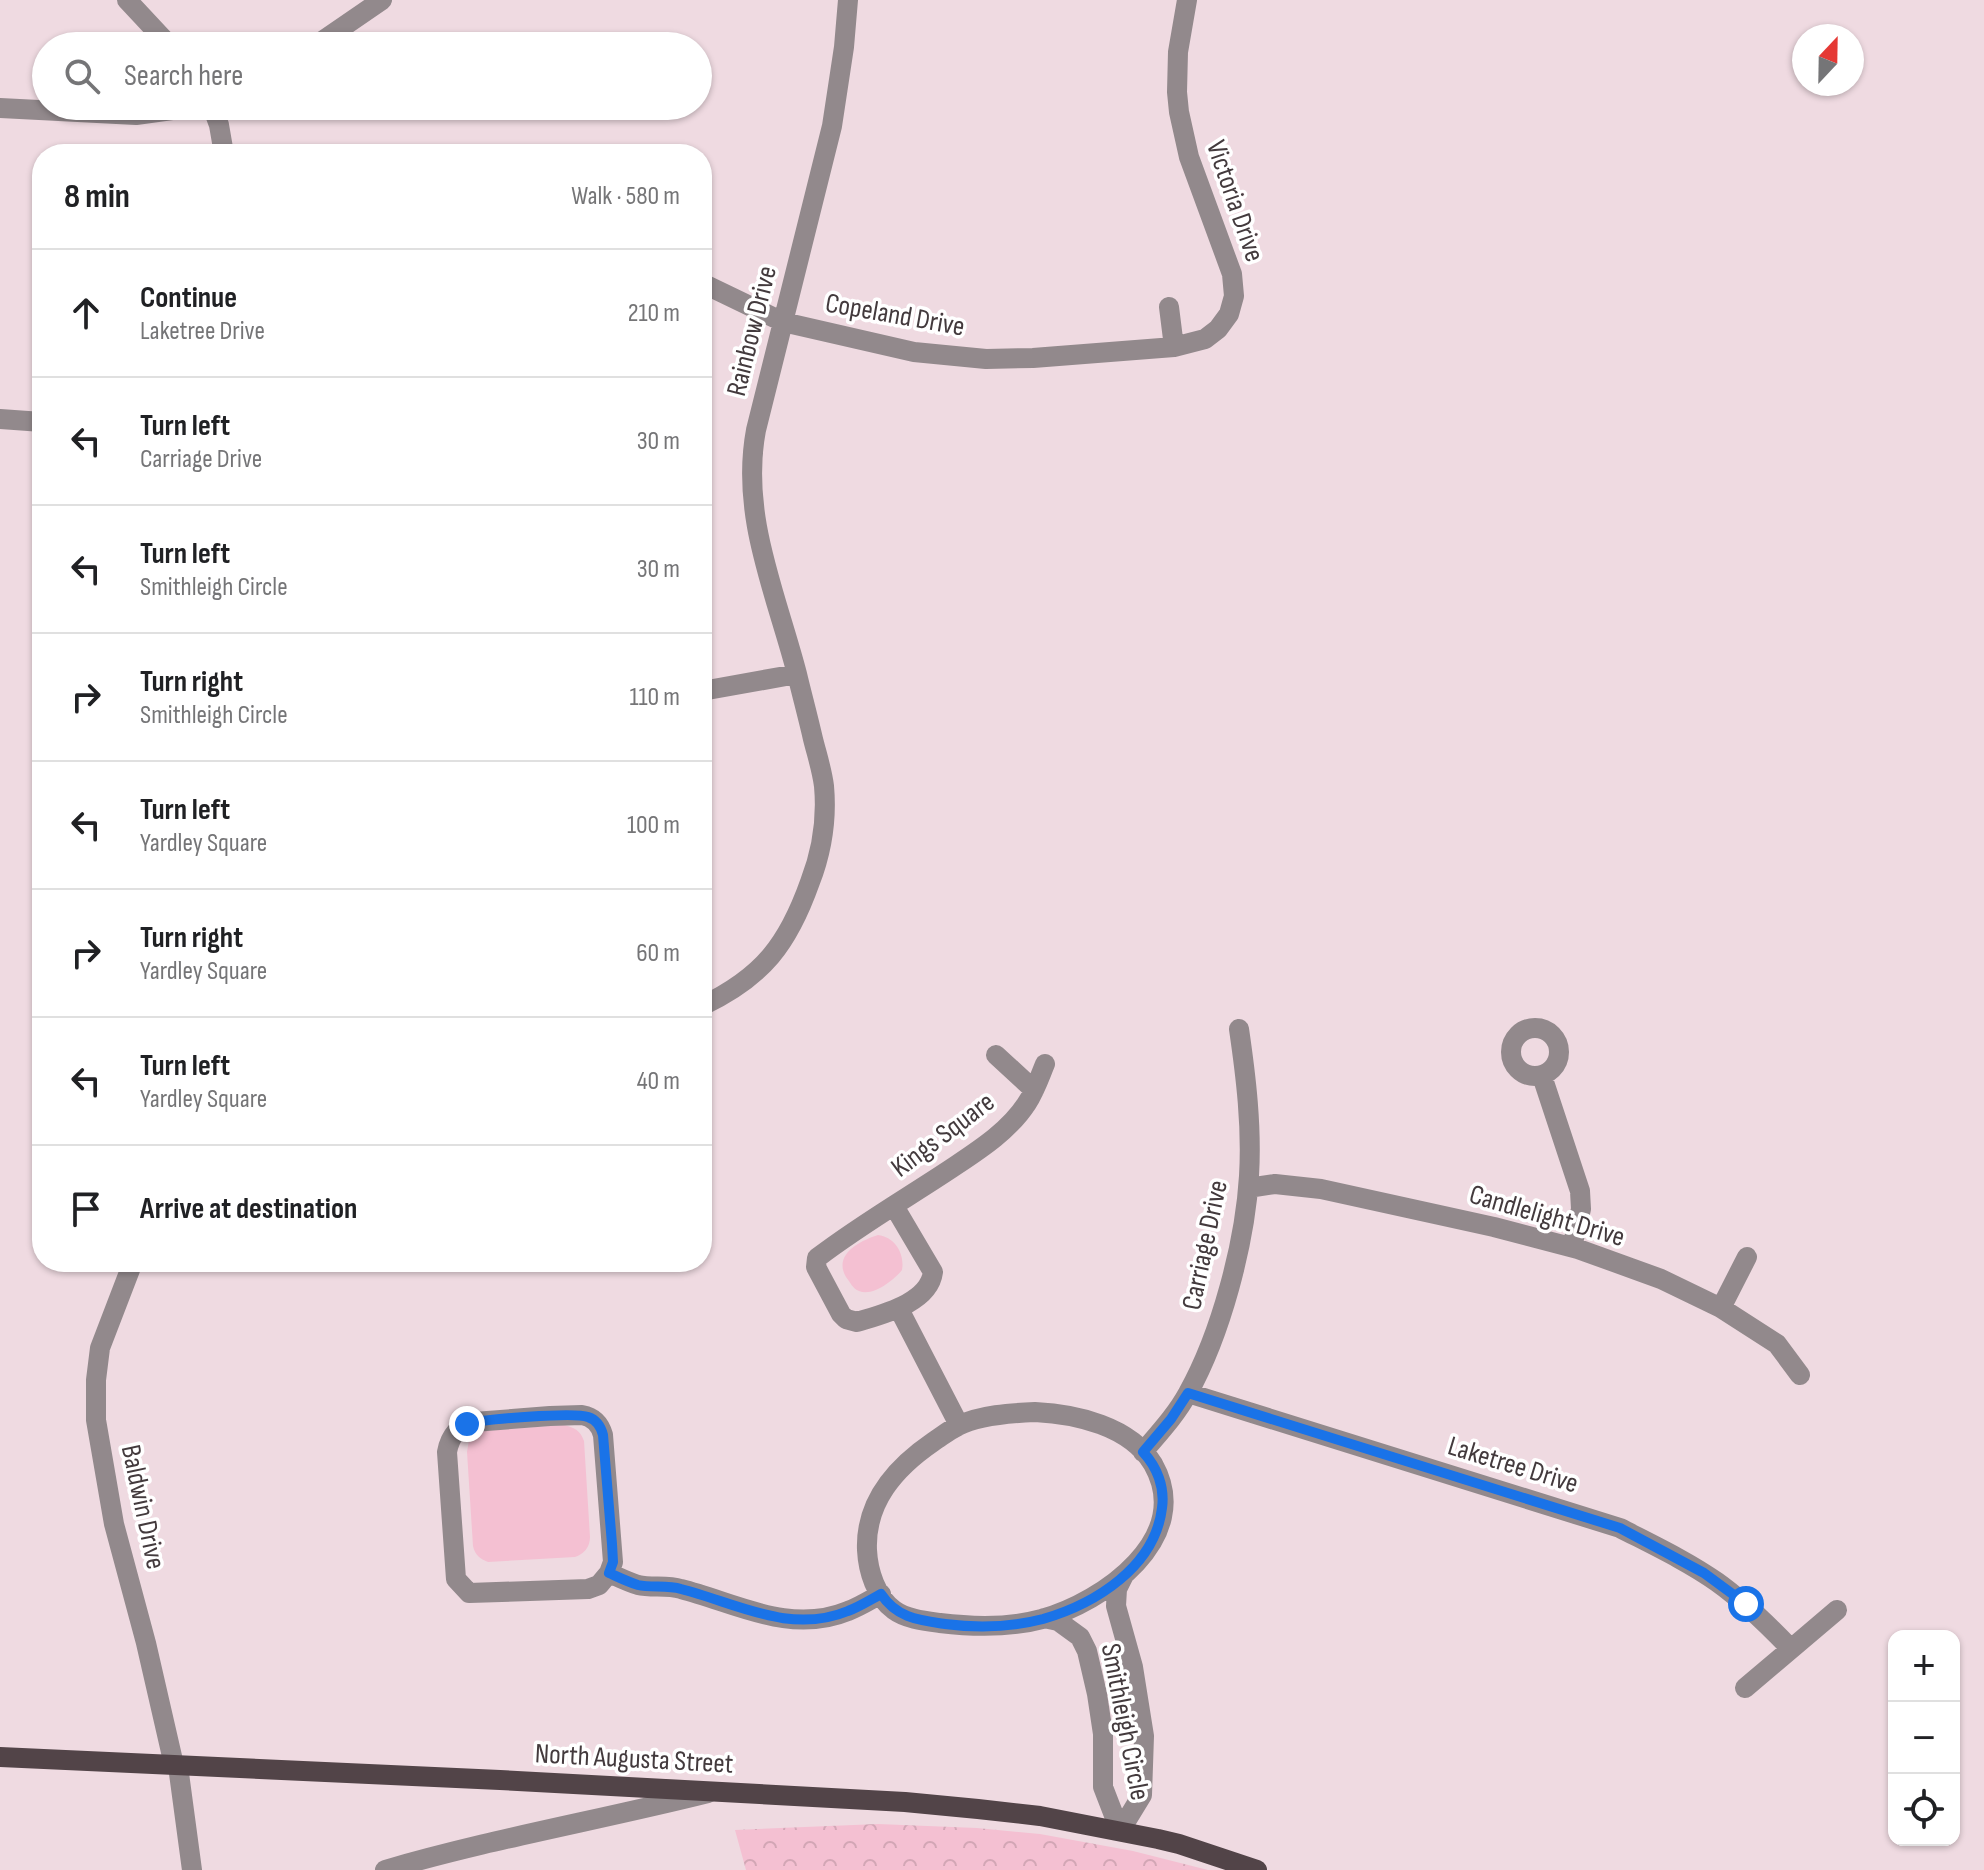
<!DOCTYPE html>
<meta charset="utf-8">
<style>
:root{--surface:#fff;--page:#f6f6f6;--text:#202124;--muted:#757577;--line:#e0e0e0}
body{margin:0;font-family:"Sofia Sans Condensed",sans-serif;background:var(--page);color:var(--text)}
.controls{position:absolute;right:24px;bottom:24px;display:grid;overflow:hidden;border-radius:16px;box-shadow:0 2px 6px #0004}
.controls button{width:72px;height:72px;display:grid;place-items:center;padding:0;border:0;border-bottom:2px solid var(--line);background:var(--surface);color:var(--text);font:40px sans-serif}
.compass{position:absolute;left:1792px;top:24px;width:72px;height:72px;border-radius:50%;background:var(--surface);box-shadow:0 2px 6px #0004;rotate:22deg}
.stop{position:absolute;width:24px;height:24px;margin:-18px;border:6px solid #1a73e8;border-radius:50%;background:#fff}
.stop.end{background:#1a73e8;border-color:#fff;box-shadow:0 2px 8px #0008}
.list{margin:0;padding:0;list-style:none}
h2{display:flex;justify-content:space-between;align-items:center;height:104px;margin:0;padding:0 32px;font-size:34px}
h2 small{font-size:26px;font-weight:400;color:var(--muted)}
.list li{display:grid;grid-template-columns:52px 1fr auto;gap:24px;align-items:center;box-sizing:border-box;height:128px;padding:0 32px;border-top:2px solid var(--line)}
.list b{display:block;font-size:30px;white-space:nowrap}
.list p{margin:0;font-size:26px;white-space:nowrap;color:var(--muted)}
.list em{font-size:26px;font-style:normal;color:var(--muted)}
.icon{flex:none;width:44px;height:44px;fill:none;stroke:currentColor;stroke-width:2;stroke-linecap:round;stroke-linejoin:round}
.map{position:relative;flex:none;width:1984px;height:1870px;overflow:hidden}
.search{position:absolute;background:var(--surface);box-shadow:0 2px 6px #0004;left:32px;top:32px;width:680px;height:88px;display:flex;align-items:center;gap:20px;box-sizing:border-box;padding:0 28px;border-radius:44px;color:var(--muted);font-size:30px}
.panel{position:absolute;background:var(--surface);box-shadow:0 2px 6px #0004;left:32px;top:144px;width:680px;height:1128px;border-radius:32px}
.map>svg:first-child{display:block}
.green{fill:#f4c0d2}
.forest{fill:url(#forest-crowns)}
.lines{fill:none;stroke-linecap:round;stroke-linejoin:round}
.minor{stroke:#92898c;stroke-width:20}
.major{stroke:#524448;stroke-width:20}
.route{stroke:#1a73e8;stroke-width:10}
.labels{text-anchor:middle;dominant-baseline:central;stroke-width:7;stroke-linejoin:round;paint-order:stroke}
.street-label{font-size:28px;fill:#433a3d;stroke:#fff}
</style>
<div class="map">
<svg width="1984" height="1870" viewBox="0 0 1984 1870">
<defs>
<pattern id="forest-crowns" width="20" height="18" patternUnits="userSpaceOnUse" patternTransform="scale(2)"><rect width="20" height="18" fill="#f4c0d2"/><path d="M2 6a3 3 0 1 1 6 0M12 15a3 3 0 1 1 6 0" fill="none" stroke="#d2a6b5"/></pattern>
</defs>
<rect width="100%" height="100%" fill="#efdae1"/>
<path class="green" d="M878,1235C895,1237 905,1254 902,1270C894,1280 873,1297 859,1291C853,1289 850,1282 846,1277C833,1255 859,1241 878,1235Z
M564,1425C575,1428 580,1430 584,1441L590,1537C590,1547 584,1554 575,1557L488,1562C480,1559 475,1555 473,1546L467,1452L469,1440L481,1431Z"/>
<path class="forest" d="M878,1824L977,1828L1040,1834L1133,1851L1208,1870H746L735,1830Z"/>
<g class="lines">
<path class="minor" d="M127,0L170,46
M315,46L382,0
M212,106L219,125L224,154
M0,108L136,115L201,106
M702,283L783,322L914,352L986,359L1033,358L1174,347L1205,339L1218,329L1229,314L1234,296L1232,274L1189,157L1179,112L1177,92L1178,52L1187,0
M1169,307L1174,347
M0,419L42,422
M797,674C776,593 740,515 756,430L832,126L844,47L848,0
M702,691L797,674C802,695 808,717 813,739C817,755 822,770 824,786C827,819 822,851 810,882C788,944 763,977 702,1006
M1511 1052a24 24 0 1 1 48 0a24 24 0 1 1-48 0Z
M996,1055L1034,1090
M1542,1076L1580,1191L1581,1209L1572,1247
M1248,1188L1275,1184L1321,1189L1494,1227L1578,1249L1661,1279L1721,1308L1777,1344L1800,1375
M894,1206L933,1272C929,1303 883,1314 857,1322L846,1319L841,1314L816,1267L817,1258C860,1225 907,1198 952,1168C979,1150 1009,1131 1027,1103C1035,1091 1040,1076 1045,1064
M133,1262L100,1348L96,1380V1420L114,1524L146,1643L174,1765
M1721,1308L1747,1257
M899,1309L959,1425
M1188,1393L1620,1528C1653,1545 1687,1561 1717,1582C1745,1602 1768,1625 1791,1649
M1035,1412C1076,1414 1130,1426 1153,1464C1195,1538 1103,1602 1042,1619C1009,1628 973,1627 940,1623C925,1621 906,1619 894,1610C876,1597 868,1571 867,1550C865,1502 895,1468 933,1442C941,1437 949,1430 958,1426C979,1415 1012,1413 1035,1412Z
M582,1415C593,1417 600,1424 603,1435L613,1562L609,1573L599,1585L588,1589L469,1593L456,1579L447,1452C450,1436 458,1426 474,1422L550,1416Z
M1143,1452C1159,1433 1176,1415 1188,1393C1221,1334 1245,1243 1249,1176C1252,1127 1246,1077 1239,1029
M609,1573C618,1577 628,1582 638,1585C651,1588 667,1585 681,1589C736,1603 790,1635 848,1611C859,1607 870,1600 881,1594
M1044,1618L1058,1621L1080,1637L1087,1651L1097,1694L1103,1734V1787L1120,1831
M1745,1688L1837,1610
M178,1766L192,1870
M1120,1831L1142,1795L1144,1736L1133,1667L1116,1606L1117,1589L1124,1575
M385,1870C491,1839 600,1820 708,1793"/>
<path class="major" d="M0,1757L500,1780L905,1802L978,1809L1040,1816L1158,1839L1179,1844L1257,1870"/>
</g>
<g class="lines">
<path class="route" d="M467,1424C483,1419 574,1412 588,1417C597,1420 601,1427 603,1435L612,1544L613,1562L609,1573C618,1577 628,1582 638,1585C651,1588 667,1585 681,1589C736,1603 790,1635 848,1611C859,1607 870,1600 881,1594C897,1618 918,1620 945,1624C976,1628 1012,1627 1043,1619C1095,1604 1155,1567 1162,1508C1165,1487 1157,1467 1143,1452L1171,1419L1188,1393L1620,1528L1704,1573L1746,1604"/>
</g>
<g class="labels">
<g class="street-label">
<text transform="translate(1235 201) rotate(71)">Victoria Drive</text>
<text transform="translate(895 315) rotate(10)">Copeland Drive</text>
<text transform="translate(752 331) rotate(-76)">Rainbow Drive</text>
<text transform="translate(943 1135) rotate(-37)">Kings Square</text>
<text transform="translate(1547 1216) rotate(16)">Candlelight Drive</text>
<text transform="translate(1205 1245) rotate(-78)">Carriage Drive</text>
<text transform="translate(1513 1465) rotate(17)">Laketree Drive</text>
<text transform="translate(143 1507) rotate(78)">Baldwin Drive</text>
<text transform="translate(1125 1722) rotate(79)">Smithleigh Circle</text>
<text transform="translate(634 1759) rotate(3)">North Augusta Street</text>
</g>
</g>
</svg>
<div class="controls">
<button>+</button>
<button>−</button>
<button><svg class="icon" aria-label="locate" viewBox="0 0 24 24"><circle cx="12" cy="12" r="6"/><path d="M12 2v4M12 18v4M2 12h4M18 12h4"/></svg></button>
</div>
<svg class="compass" viewBox="-18 -18 36 36"><path d="M0-13l5 13h-10z" fill="#e53935"/><path d="M0 13l5-13h-10z" fill="#757577"/></svg>
<div class="stop" style="left:1746px;top:1604px"></div>
<div class="stop end" style="left:467px;top:1424px"></div>
<div class="search"><svg class="icon" aria-label="search" viewBox="0 0 24 24"><circle cx="10" cy="10" r="6"/><path d="M15 15l6 6"/></svg>Search here</div>
<section class="panel">
<h2>8 min<small>Walk · 580 m</small></h2>
<ul class="list">
<li><svg class="icon" aria-label="ahead" viewBox="0 0 24 24"><path d="M12 20V5M6 11l6-6 6 6"/></svg><div><b>Continue</b><p>Laketree Drive</p></div><em>210 m</em></li>
<li><svg class="icon" aria-label="left" viewBox="0 0 24 24"><path d="M17 20v-9H6M10 6l-5 5 5 5"/></svg><div><b>Turn left</b><p>Carriage Drive</p></div><em>30 m</em></li>
<li><svg class="icon" aria-label="left" viewBox="0 0 24 24"><path d="M17 20v-9H6M10 6l-5 5 5 5"/></svg><div><b>Turn left</b><p>Smithleigh Circle</p></div><em>30 m</em></li>
<li><svg class="icon" aria-label="right" viewBox="0 0 24 24"><path d="M7 20v-9h11M14 6l5 5-5 5"/></svg><div><b>Turn right</b><p>Smithleigh Circle</p></div><em>110 m</em></li>
<li><svg class="icon" aria-label="left" viewBox="0 0 24 24"><path d="M17 20v-9H6M10 6l-5 5 5 5"/></svg><div><b>Turn left</b><p>Yardley Square</p></div><em>100 m</em></li>
<li><svg class="icon" aria-label="right" viewBox="0 0 24 24"><path d="M7 20v-9h11M14 6l5 5-5 5"/></svg><div><b>Turn right</b><p>Yardley Square</p></div><em>60 m</em></li>
<li><svg class="icon" aria-label="left" viewBox="0 0 24 24"><path d="M17 20v-9H6M10 6l-5 5 5 5"/></svg><div><b>Turn left</b><p>Yardley Square</p></div><em>40 m</em></li>
<li><svg class="icon" aria-label="arrive" viewBox="0 0 24 24"><path d="M6 21V4h12l-3 4 3 4H6"/></svg><div><b>Arrive at destination</b></div></li>
</ul>
</section>
</div>
